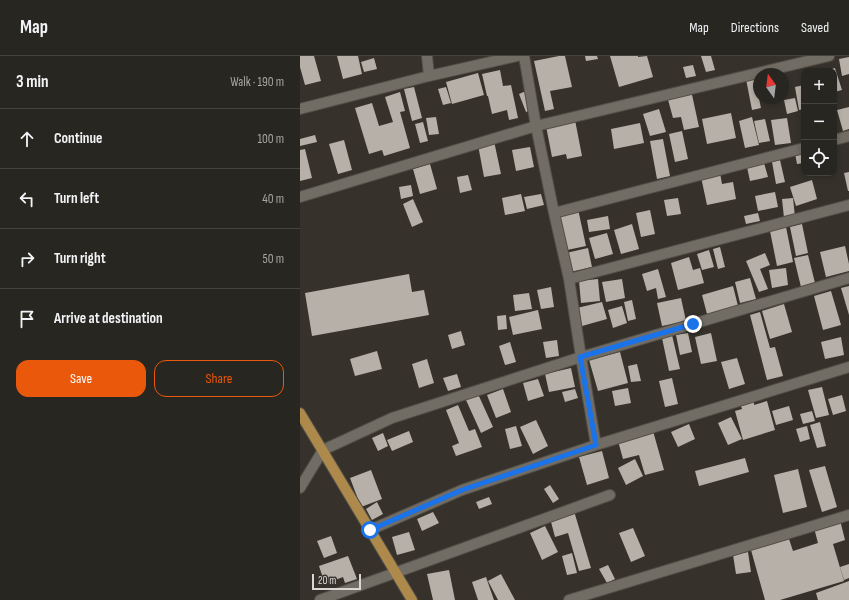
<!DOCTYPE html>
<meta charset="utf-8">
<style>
:root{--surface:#282620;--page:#34322d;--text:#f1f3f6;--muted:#a5a5a5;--line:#44433e;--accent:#ea580c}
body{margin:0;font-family:"Sofia Sans Condensed",sans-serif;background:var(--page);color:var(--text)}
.controls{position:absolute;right:12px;top:12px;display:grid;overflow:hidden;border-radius:8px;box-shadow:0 2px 6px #0003}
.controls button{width:36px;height:36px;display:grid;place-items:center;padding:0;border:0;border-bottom:1px solid var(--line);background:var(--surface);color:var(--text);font:20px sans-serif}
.compass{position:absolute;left:453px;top:12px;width:36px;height:36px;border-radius:50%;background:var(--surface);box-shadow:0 2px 6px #0003;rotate:346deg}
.scale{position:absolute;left:12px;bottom:10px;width:49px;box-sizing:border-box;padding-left:4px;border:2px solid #dad7d2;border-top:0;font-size:11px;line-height:14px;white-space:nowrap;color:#dad7d2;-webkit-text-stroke:3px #36322b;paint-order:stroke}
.stop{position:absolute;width:12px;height:12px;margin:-9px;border:3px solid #1a73e8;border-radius:50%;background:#fff}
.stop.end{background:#1a73e8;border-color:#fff;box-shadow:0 1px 4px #0008}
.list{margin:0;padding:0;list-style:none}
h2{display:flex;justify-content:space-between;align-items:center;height:52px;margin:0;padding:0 16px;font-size:17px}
h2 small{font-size:13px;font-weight:400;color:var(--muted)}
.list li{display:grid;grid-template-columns:26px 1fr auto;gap:12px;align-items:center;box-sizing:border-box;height:60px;padding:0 16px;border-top:1px solid var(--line)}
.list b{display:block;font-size:15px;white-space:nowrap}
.list em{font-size:13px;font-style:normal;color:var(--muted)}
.actions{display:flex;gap:8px;padding:12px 16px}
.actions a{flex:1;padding:9px 0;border:1px solid var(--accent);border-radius:12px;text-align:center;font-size:14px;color:var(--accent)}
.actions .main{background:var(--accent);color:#fff}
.icon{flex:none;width:22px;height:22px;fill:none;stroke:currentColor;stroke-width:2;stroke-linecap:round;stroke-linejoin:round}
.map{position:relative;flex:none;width:549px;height:544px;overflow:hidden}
header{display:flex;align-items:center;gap:24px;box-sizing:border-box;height:56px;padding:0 20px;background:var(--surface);border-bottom:1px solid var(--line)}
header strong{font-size:19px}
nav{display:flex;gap:22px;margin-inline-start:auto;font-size:14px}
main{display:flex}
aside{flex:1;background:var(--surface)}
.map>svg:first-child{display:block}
.building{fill:#b6b0a8}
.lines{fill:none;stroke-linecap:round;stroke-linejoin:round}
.minor-casing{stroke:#534f48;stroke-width:12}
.major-casing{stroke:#534f48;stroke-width:12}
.minor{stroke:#716c64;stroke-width:10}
.major{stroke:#ad8a4b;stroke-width:10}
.route{stroke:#1a73e8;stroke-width:5}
</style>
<header>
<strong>Map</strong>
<nav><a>Map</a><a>Directions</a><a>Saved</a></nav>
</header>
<main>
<aside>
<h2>3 min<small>Walk · 190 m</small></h2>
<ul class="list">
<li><svg class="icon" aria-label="ahead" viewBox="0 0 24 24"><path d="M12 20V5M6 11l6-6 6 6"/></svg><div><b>Continue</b></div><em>100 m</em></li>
<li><svg class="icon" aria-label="left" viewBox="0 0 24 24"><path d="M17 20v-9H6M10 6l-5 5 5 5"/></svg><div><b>Turn left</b></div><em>40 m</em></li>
<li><svg class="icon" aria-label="right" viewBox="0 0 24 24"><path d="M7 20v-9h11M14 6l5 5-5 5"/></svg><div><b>Turn right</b></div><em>50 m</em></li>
<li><svg class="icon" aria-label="arrive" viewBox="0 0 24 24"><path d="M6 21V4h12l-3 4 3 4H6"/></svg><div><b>Arrive at destination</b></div></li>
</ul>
<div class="actions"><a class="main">Save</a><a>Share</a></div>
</aside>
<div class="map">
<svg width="549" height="544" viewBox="0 0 549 544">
<rect width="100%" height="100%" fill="#36322b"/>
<path class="building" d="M0,0H14L21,25L5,29L0,11Z
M37,0H58L62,18L43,23Z
M259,0H265L272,31L250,35L254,53L245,55L234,5Z
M285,0H297L298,3L286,5Z
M310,0H338V1L347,0L353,21L319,31Z
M401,0H411L415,14L406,16Z
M549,1V18L542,20L539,3Z
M74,2L77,13L64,16L61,6Z
M393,9L396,20L386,22L383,11Z
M535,12L542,34L534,36V15H525Z
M200,14L203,30L211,29L218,62L209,64L207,54L192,58L188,40H187L182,18Z
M178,17L184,39L152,48L146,26Z
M459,20V38H458L461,52L452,54L446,23Z
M504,29V53L499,54L495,31Z
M114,31L122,62L112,65L104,33Z
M146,31L151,47L143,49L138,33Z
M391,34L399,71L384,74L381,61L373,62L367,40Z
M226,35L233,53L226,56L219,38Z
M100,36L105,55L100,56L110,92L84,100L82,94L69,98L55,52L72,47L79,70L93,66L85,41Z
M495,42L498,55L487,58L484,44Z
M549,51V73L543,75L537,54Z
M359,53L366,76L350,80L343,58Z
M431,57L436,82L407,88L402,63Z
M136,61L139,78L129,79L126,62Z
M452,61L459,89L445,92L439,65Z
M487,62L491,87L475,89L471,64Z
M465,63L470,85L459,87L454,65Z
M275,64L282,100L267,103L266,98L252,101L246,70Z
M123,66L128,85L120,87L115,68Z
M340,67L344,87L314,93L311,73Z
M382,75L388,103L375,106L369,78Z
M15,79L17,86L0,90V83Z
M363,83L370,120L357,123L350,85Z
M44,84L52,114L38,118L29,88Z
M194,85L201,118L184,121L178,89Z
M230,91L234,111L216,115L212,94Z
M5,93L12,122L0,125V94Z
M504,95V107L497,108L495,97Z
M480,104L485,126L476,128L472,106Z
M464,107L468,121L450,125L447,111Z
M130,108L137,133L120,138L113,113Z
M549,116V135H548L544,117Z
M420,117L422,128L433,126L436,143L407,149L401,121Z
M168,119L172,134L160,137L157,121Z
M512,124L517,143L496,150L490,131Z
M111,129L113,140L101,143L99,131Z
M475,136L478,151L458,155L455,140Z
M221,138L225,155L205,159L202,142Z
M241,138L244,149L227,153L224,141Z
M378,142L381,158L367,160L364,144Z
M493,142L495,161L484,162L482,143Z
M113,143L123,166L112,171L103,148Z
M278,153L286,190L267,194L259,157Z
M350,154L355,178L341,181L336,157Z
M458,157L460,165L446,168L444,160Z
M308,160L310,173L289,176L287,164Z
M332,168L339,193L321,198L314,174Z
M502,168L508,197L496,200L490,171Z
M486,171L493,206L477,210L470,175Z
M307,177L313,198L295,203L289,182Z
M545,190L549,208V215L526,221L520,196Z
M420,191L425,211L418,213L413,193Z
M288,192L292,211L270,216L266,197Z
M409,194L414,211L402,214L397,198Z
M465,197L470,209L460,213L468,233L459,236L446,205Z
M508,199L515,227L501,231L494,202Z
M389,201L393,214L400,212L404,227L378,234L371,207Z
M486,212L488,229L472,232L469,214Z
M358,213L366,241L358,243L356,232L347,235L342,218Z
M109,218L112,236L124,234L129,259L12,280L5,237Z
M450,222L456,243L440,247L435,226Z
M298,223L300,245L281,247L279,225Z
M322,223L325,242L306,246L302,226Z
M433,230L438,250L407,258L402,239Z
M549,230V259L541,232Z
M251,231L254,251L241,253L237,234Z
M531,235L541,269L523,274L514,240Z
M229,237L232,253L215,255L213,239Z
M381,242L386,265L362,270L357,247Z
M332,244L336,263L328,265L324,246Z
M302,246L307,263L282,270L277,252Z
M484,248L492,276L470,283L462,255Z
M322,250L327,267L313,272L308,254Z
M238,254L242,273L213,279L209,261Z
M460,256L470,292L475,291L483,320L467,324L450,259Z
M206,259L207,273L198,274L197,260Z
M161,275L165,289L152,293L148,279Z
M388,277L392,296L380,299L376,279Z
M411,277L417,305L401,308L395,281Z
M372,279L380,313L369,315L362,282Z
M541,281L544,299L525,303L521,286Z
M257,284L259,300L246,302L243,286Z
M210,286L216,306L205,309L199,290Z
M77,295L82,313L55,320L50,303Z
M320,296L328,327L298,335L289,304Z
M437,302L445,328L429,333L421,306Z
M127,303L134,327L119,332L112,308Z
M337,308L341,325L331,326L328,310Z
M271,312L275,331L249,336L245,318Z
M157,318L161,331L148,335L143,322Z
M372,322L378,348L365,351L359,325Z
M238,323L244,340L228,345L223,327Z
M522,331L529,359L516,362L508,334Z
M328,332L331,347L315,350L312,335Z
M203,333L211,356L196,362L187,339Z
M275,333L278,342L265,346L262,336Z
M178,338L193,371L181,377L166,344Z
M542,339L546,355L533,359L528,343Z
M467,345L475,374L443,384L435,355L442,353L441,350L454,346V349Z
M158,349L169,375L175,373L182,391L156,400L152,390L159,387L146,354Z
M489,350L493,364L476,369L472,355Z
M512,355L515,365L503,368L500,358Z
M431,361L442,383L428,389L418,367Z
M236,364L248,390L233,398L220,371Z
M520,366L526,390L517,392L510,369Z
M389,368L395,383L378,391L371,376Z
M216,370L222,390L210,393L205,373Z
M507,370L510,383L500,386L496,373Z
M109,375L113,386L92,395L87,384Z
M353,375L364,414L345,419L339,399L323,403L318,385Z
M83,377L88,390L78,395L72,382Z
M302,395L309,422L287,429L279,401Z
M445,402L449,416L399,430L395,415Z
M335,403L343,420L326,429L318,412Z
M525,410L537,451L522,456L509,414Z
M498,413L507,451L483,457L474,419Z
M71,414L82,443L61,451L50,422Z
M250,429L259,443L253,447L244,433Z
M189,441L192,448L179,453L176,446Z
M77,446L83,458L72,464L66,453Z
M274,455L291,512L279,515L268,477L255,481L250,462Z
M133,456L139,467L122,475L117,463Z
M540,464L545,484L533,488L544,525L480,544H465L451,494L489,483L493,495L518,487L514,472Z
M245,470L258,496L242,504L230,477Z
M333,472L345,500L331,506L319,477Z
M109,476L115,494L97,499L92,481Z
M31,480L37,497L24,502L17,485Z
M448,496L451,516L436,518L433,499Z
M272,497L277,517L267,519L262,500Z
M48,500L57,523L45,527L43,521L25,528L19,510Z
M549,508V522L544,524L540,511Z
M308,509L315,523L307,527L299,513Z
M149,514L155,544H133L127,518Z
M201,518L215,544H198L188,525Z
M186,521L194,544H178L172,526Z
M549,525V544H518L516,537Z"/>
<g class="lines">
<g class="minor-casing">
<path id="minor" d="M224,0L236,70L254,157L269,223L281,301L296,389
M129,20L217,0
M0,53L129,20L127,0
M534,84L549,80
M0,141L236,70L529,0
M254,157L504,92
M269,223L549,149
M0,432L23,394L92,362L281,301L549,222
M70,474L162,434L296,389L549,311
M20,544L310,439
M269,544L549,459"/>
</g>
<g class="major-casing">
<path id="major" d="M0,357L112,544"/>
</g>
<use href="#minor" class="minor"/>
<use href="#major" class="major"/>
</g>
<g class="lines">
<path class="route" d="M70,474L162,434L296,389L280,301L393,268"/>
</g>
</svg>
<div class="controls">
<button>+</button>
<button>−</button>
<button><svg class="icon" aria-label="locate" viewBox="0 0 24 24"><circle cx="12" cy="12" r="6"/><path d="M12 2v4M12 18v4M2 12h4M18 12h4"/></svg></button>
</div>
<svg class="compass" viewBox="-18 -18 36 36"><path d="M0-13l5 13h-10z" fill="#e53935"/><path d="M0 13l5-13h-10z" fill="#a5a5a5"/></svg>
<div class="scale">20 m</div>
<div class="stop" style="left:70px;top:474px"></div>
<div class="stop end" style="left:393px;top:268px"></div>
</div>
</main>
